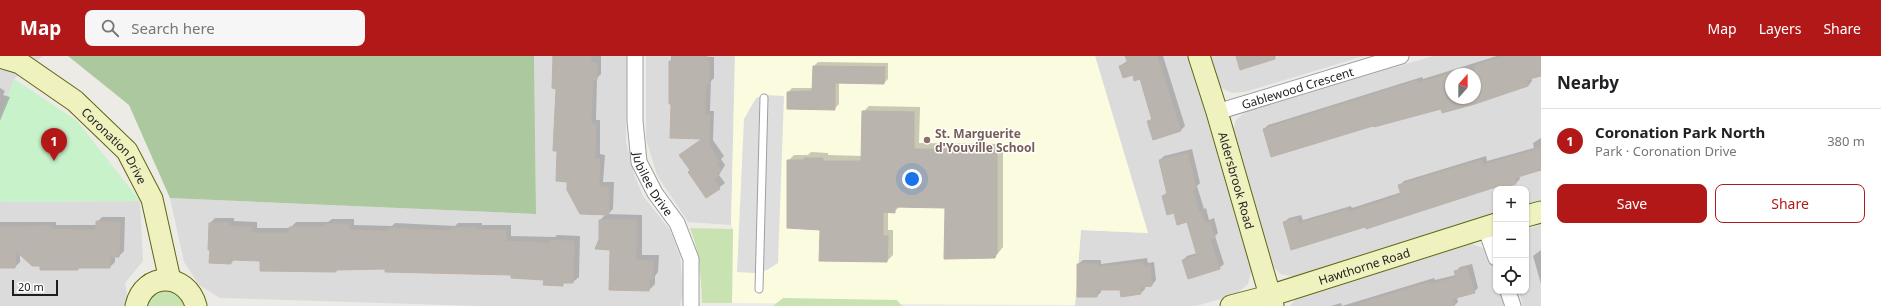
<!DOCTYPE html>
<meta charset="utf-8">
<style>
:root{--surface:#fff;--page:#f6f6f6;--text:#202124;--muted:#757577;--line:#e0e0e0;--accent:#b31818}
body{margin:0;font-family:"Noto Sans",sans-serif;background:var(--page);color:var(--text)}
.controls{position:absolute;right:12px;bottom:12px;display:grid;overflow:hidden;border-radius:8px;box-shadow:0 1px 3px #0004}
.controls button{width:36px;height:36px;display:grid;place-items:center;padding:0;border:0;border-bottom:1px solid var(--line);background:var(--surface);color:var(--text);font:20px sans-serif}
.compass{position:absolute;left:1445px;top:12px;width:36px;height:36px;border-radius:50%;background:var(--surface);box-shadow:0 1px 3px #0004;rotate:21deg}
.scale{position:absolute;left:12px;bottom:10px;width:46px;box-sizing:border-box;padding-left:4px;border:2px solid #1e1e1e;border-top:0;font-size:11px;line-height:14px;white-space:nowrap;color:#1e1e1e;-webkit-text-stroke:3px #fff;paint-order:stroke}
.you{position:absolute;left:912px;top:123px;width:14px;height:14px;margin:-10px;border:3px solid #fff;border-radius:50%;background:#1a73e8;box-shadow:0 0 0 6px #1a73e833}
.badge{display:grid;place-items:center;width:26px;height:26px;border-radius:50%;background:var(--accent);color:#fff;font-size:13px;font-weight:700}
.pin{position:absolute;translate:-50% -33px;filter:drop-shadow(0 1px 2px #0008)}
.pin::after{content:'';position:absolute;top:21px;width:14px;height:12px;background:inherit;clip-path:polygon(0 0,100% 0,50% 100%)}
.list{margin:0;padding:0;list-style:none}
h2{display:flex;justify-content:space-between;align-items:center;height:52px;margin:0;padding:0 16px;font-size:17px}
h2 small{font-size:13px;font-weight:400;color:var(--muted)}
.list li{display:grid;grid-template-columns:26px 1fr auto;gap:12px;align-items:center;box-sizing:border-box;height:64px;padding:0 16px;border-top:1px solid var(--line)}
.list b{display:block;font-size:15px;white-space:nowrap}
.list p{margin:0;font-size:13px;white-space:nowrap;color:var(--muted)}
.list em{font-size:13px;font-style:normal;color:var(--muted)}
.actions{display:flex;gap:8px;padding:12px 16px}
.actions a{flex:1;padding:9px 0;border:1px solid var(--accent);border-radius:8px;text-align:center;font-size:14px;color:var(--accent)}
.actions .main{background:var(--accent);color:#fff}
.icon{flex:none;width:22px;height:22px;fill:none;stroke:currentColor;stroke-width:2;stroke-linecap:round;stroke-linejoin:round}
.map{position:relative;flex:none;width:1541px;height:250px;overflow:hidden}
header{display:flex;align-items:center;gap:24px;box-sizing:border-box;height:56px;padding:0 20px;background:var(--accent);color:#fff}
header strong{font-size:19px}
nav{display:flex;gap:22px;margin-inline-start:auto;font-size:14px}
.search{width:280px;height:36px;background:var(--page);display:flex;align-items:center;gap:10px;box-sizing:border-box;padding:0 14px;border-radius:8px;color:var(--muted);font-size:15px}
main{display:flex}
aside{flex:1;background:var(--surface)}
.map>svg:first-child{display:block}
.residential{fill:#dcdbdb;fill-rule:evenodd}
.education{fill:#fbfbe0}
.grass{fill:#c9e2b1}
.forest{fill:#abc89f}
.park{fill:#c7f2ca}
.parking{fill:#dedede}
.shadow{fill:#0003;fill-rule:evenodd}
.building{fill:#bab4ae;stroke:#bdb2a9}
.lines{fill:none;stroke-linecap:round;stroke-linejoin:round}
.lane-casing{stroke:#9f9f9f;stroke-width:9}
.street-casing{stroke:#9f9f9f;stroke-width:17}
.secondary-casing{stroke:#5e6712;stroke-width:23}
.lane{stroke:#fff;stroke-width:7}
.street{stroke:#fff;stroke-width:15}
.secondary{stroke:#eff1bf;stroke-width:21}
.education-dot{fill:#8d6e63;stroke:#fff;stroke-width:1.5}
.labels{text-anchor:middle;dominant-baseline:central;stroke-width:3;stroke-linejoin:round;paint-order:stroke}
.street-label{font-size:12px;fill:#1e1e1e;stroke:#fff}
.education-label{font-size:12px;font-weight:bold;fill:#785e54;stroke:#fff;text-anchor:start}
</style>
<header>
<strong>Map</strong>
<div class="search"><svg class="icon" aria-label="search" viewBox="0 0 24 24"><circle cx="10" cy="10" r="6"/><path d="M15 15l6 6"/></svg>Search here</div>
<nav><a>Map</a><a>Layers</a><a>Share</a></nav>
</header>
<main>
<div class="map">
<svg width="1541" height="250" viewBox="0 0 1541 250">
<rect width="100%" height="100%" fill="#edebe5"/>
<path class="residential" d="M0,0H43L14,23L0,64Z
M534,0H627L626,86L634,118L643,140L670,174L680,200L683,236L680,250H477L220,242L199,229L184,206L170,142L536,158Z
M646,0H735L731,169L688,166L657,119L646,83Z
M1095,0H1188L1252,212L1248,228L1235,239L1196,250H1075L1081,174L1148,177Z
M1209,0H1364L1245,36L1232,37L1217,30Z
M1433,0H1541V147L1526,151V133H1496V160L1294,221L1280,218L1271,208L1232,77L1236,64L1245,56ZM1451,18H1475V42H1451Z
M140,145L143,205L125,227L129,250H0V146Z
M1541,169V250H1523L1519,235H1526V173Z
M1472,188L1483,192L1491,199L1496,220V235H1500L1504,250H1290L1297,241Z"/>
<path class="education" d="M735,0H1095L1148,177L1081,174L1075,249L732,247L733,173L731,169Z"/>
<path class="grass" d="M690,172L733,173L732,247H702C701,220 700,196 690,172Z
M175,232L190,250H147L157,234Z
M783,242L897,244L902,250H773Z"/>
<path class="forest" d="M68,0H534L536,158L170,142L129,49Z"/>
<path class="park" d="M14,23L77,65L140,145L0,146V64Z"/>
<path class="parking" d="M766,39L784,40L778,207L767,214L754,217L737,216L744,63L756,42Z"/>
<path class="shadow" d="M551,0H601V18L597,22L596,64H600V98L605,99L603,126H614L613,153L608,158L642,159V199H659L658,216L655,220V228L649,234L600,183V164L606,158L568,125L558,94L557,32L554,1Z
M671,0L714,1V22L711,25L710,55H714L713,84L724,100L721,103L725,109L719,119L725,127L707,141L680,99L703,82L671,81Z
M1125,0H1163L1185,70L1181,74L1148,66L1152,62L1140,22L1120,10L1127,5Z
M1497,0H1541V19L1531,22L1532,25L1528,30L1374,69L1264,73L1268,69L1422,21L1423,23ZM1451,18H1475V42H1451Z
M818,6L888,7V23L884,27L839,26V48L834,53L788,36L792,32H813L814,10Z
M0,32L5,35L3,39L10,41L0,65Z
M869,50L920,51L919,87L1003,88V191L995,201L946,151L900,150L894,156L888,155V174H893V199L887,205L821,173L788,105L794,99H808L811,96L828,97V99L862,100L863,56Z
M1541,82V116L1540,113L1519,120L1520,123L1516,127L1502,128L1292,193L1284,166L1289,162L1301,159L1303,164L1351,150L1352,152L1402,136L1400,129L1404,125L1486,100L1487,105L1534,92L1533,87Z
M1192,93L1200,127L1197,130L1204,153L1206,152L1209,164L1214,162L1218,177L1215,180L1224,208L1219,212L1183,204L1187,200L1197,197L1187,165L1174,156L1163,140L1168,135L1160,104L1164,100Z
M102,161H125L124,195L119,200H115V206L110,211H81L78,213L41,209L20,198V206L15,211L0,212V166H56V169H97V166Z
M215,162H234V165L257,166V172H290L296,166H328L332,163H354V169L392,170L395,167L455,170L458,167H482V169H511V180L555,181L557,179L580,180L579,221L573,226H565L562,229L545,223L512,218L386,212L338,213L336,215L261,204L235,203L231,207L210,167Z
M1541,194V228L1533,200Z
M1147,202L1148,207L1154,206L1156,224L1152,229L1145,230V233L1141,237L1122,239L1121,233H1101V236L1097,240L1078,208L1083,204H1101V208Z
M1472,208L1478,232L1474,236L1457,241L1458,246L1454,250H1342L1434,222L1435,224L1456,219L1455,216L1460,211Z
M1341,247L1342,250H1331Z"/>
<path class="building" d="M553,0H591V7H597V24H593L591,68H596L595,103H600L599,130L609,131V159L580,158L567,134V126L556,125L557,95H553L556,33L552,32Z
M672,0H707V5H710L709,28H706L705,59H710L709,89L720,106L717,108L721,115L717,117L719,120L714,123L720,133L706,142L688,116L690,114L679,99L702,83L670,82L671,48H669V5H672Z
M1125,0H1157L1181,75L1153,84L1147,65L1152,64L1140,23L1134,25L1133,19L1123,22L1119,10L1128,7Z
M1236,0H1275V3L1240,14Z
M1504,0H1541V20L1526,24L1528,30L1475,48L1442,57L1441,53L1374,71L1373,70L1271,101L1263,73L1397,31L1418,24V27L1451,17V42H1475V9Z
M813,10L885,11L884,28L835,27V54L787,53V36L812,35Z
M862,55L914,56V93L997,94V198H996L995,202L944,203L945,152L895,151V157L883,156V180H888L887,206L819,205L820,174L787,172V104H804V102H823V105H861Z
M1541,92V114L1515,122L1516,128L1502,132V129L1366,173L1365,171L1291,194L1283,166L1297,162L1298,168L1347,153L1348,156L1401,139L1398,129L1481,104L1483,109Z
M1188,97L1196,132L1193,133L1199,156H1201L1205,167L1210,166L1215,182L1210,183L1220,213L1188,223L1182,204L1197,200L1187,166L1177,169L1174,157L1167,159L1162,140L1167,138L1159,104Z
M599,164H637L636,204L653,205V223H649V235L609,234L610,194L595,193L599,183Z
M96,165L120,166L119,201H110V212H78V214H40V210H32L16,195L15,212H0V171L51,170V173L96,174Z
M209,167H229V170L252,171L251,177H289V171H325V168H349V174L388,175L389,172L451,175V172H477V174H506V185L551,187V184L574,185L573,227H563V230L543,229L544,224L511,222V219L385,216V213L336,214V216L260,215V205L231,204V208L209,207L210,194H208Z
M1143,206L1144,211L1150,210L1152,230L1140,231L1141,238L1121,241L1120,234H1097V241H1077V208H1097V211Z
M1467,212L1475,237L1452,243L1454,250H1360V247L1430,226L1431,228L1456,221L1454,215Z"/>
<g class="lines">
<g class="lane-casing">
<path id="lane" d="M759,233L764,42"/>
</g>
<g class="street-casing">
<g id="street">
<path id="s1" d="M635,0V65L639,106L655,137L677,167L691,203V250"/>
<path id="s2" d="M1217,56L1401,0"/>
<path d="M1485,171L1496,202"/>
<path d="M1508,235L1513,250"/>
</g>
</g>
<g class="secondary-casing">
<g id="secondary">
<path id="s3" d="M1199,0L1217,56L1273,250"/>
<path id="s4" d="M0,1L20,7L75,45L127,95L152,143L170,224"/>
<path d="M1526,160L1541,156"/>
<path d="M136,250C144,215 187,216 196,250"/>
<path id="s5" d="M1231,250L1269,240L1496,168"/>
</g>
</g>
<use href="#lane" class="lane"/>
<use href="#street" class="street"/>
<use href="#secondary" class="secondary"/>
</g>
<circle class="education-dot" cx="927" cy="84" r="4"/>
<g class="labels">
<g class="street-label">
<text stroke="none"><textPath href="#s2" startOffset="84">Gablewood Crescent</textPath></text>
<text stroke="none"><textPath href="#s4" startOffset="148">Coronation Drive</textPath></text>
<text stroke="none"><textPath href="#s3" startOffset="130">Aldersbrook Road</textPath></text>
<text stroke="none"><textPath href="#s1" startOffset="132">Jubilee Drive</textPath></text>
<text stroke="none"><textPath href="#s5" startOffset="139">Hawthorne Road</textPath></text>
</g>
<g class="education-label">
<text x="935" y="77">St. Marguerite<tspan x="935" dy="14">d'Youville School</tspan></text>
</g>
</g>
</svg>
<div class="controls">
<button>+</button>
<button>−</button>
<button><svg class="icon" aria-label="locate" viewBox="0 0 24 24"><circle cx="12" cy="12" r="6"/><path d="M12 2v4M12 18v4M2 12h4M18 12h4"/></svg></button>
</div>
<svg class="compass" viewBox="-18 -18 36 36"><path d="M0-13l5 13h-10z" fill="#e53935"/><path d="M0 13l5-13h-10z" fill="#757577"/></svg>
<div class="scale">20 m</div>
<div class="you"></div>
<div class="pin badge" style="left:54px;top:105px">1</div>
</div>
<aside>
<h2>Nearby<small></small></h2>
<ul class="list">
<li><span class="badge">1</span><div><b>Coronation Park North</b><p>Park · Coronation Drive</p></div><em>380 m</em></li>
</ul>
<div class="actions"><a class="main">Save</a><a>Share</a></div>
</aside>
</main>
